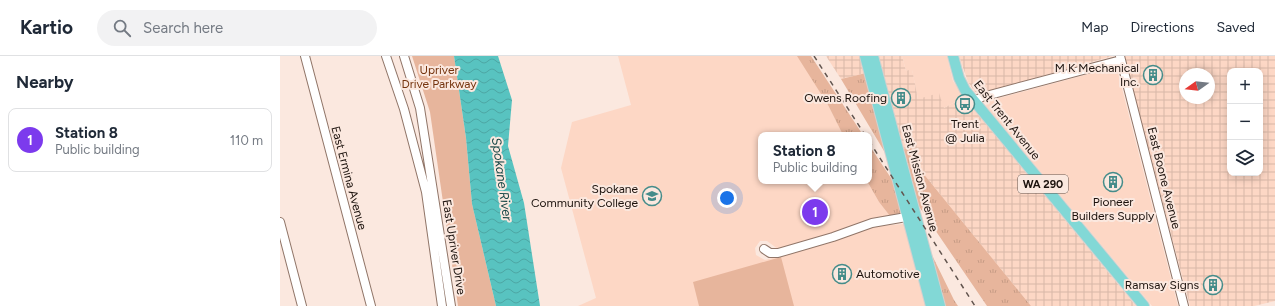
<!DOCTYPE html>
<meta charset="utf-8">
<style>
:root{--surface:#fff;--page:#f2f2f3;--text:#1f2937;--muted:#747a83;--line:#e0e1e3;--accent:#7c3aed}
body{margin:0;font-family:Figtree,sans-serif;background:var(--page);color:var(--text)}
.controls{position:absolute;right:12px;top:12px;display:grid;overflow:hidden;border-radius:8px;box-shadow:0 2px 10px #0003}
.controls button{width:36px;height:36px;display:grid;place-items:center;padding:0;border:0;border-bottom:1px solid var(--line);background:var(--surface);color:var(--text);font:20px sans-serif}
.compass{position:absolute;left:899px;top:12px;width:36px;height:36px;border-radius:50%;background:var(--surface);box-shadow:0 2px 10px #0003;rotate:255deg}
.you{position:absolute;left:447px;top:142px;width:14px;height:14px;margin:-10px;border:3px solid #fff;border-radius:50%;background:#1a73e8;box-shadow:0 0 0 6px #1a73e833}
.badge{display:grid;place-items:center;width:26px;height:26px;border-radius:50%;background:var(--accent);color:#fff;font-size:13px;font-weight:700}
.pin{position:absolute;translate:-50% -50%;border:2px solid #fff;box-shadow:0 1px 4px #0006}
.popup{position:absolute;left:478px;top:76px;width:114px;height:52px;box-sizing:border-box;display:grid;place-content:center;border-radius:8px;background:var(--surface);filter:drop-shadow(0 1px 3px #0005);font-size:13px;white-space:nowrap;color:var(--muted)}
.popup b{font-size:15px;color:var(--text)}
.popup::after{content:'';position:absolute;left:50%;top:100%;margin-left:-8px;border:8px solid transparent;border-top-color:var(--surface)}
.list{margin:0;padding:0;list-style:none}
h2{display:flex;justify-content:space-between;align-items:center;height:52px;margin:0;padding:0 16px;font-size:17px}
h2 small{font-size:13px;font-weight:400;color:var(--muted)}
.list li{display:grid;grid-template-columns:26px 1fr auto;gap:12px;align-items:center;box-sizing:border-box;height:64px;margin:0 8px 8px;padding:0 8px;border:1px solid var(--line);border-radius:8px}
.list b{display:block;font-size:15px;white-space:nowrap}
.list p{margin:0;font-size:13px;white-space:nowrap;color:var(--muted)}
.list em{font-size:13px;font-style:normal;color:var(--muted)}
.icon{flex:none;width:22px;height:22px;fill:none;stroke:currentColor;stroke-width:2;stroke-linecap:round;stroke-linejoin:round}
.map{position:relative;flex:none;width:995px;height:250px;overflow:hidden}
header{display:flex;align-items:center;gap:24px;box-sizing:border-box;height:56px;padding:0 20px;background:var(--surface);border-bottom:1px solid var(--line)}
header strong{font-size:19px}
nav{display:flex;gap:22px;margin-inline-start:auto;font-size:14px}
.search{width:280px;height:36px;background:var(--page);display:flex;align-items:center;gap:10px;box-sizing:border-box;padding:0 14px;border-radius:22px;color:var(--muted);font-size:15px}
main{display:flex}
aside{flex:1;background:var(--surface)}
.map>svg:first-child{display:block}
.built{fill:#fdd7c5}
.industrial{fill:url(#industrial-grid);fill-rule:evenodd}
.grass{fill:url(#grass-tufts)}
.park{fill:#e7b59c}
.water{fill:url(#water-waves)}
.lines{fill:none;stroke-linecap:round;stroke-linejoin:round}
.minor-casing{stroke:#907568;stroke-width:10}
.major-casing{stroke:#d2d0cf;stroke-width:12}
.minor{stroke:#fff;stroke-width:8}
.major{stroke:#82d8d6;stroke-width:10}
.rail{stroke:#62554f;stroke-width:1.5;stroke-dasharray:5 5;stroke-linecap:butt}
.labels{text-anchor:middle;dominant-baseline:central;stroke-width:4;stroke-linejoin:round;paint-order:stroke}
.shield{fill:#fbe8df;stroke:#5f524c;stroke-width:1}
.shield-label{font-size:11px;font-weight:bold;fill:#1c120d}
.poi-label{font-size:12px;fill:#1c120d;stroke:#fbe8df;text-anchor:end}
.park-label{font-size:12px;fill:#75340e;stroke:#fbe8df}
.street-label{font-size:12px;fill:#1c120d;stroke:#fbe8df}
.water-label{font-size:13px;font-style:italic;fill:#174746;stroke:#fbe8df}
</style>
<header>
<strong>Kartio</strong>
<div class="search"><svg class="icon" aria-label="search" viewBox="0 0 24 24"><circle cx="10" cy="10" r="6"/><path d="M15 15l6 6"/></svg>Search here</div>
<nav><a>Map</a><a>Directions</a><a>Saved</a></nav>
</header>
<main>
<aside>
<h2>Nearby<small></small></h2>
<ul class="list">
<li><span class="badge">1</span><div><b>Station 8</b><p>Public building</p></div><em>110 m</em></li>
</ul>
</aside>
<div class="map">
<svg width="995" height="250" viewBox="0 0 995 250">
<defs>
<pattern id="industrial-grid" width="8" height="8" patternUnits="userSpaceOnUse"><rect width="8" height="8" fill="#fdd7c5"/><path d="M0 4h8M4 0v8" fill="none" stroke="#d8b8a8"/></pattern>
<pattern id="grass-tufts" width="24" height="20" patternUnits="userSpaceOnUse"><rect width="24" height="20" fill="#e7b59c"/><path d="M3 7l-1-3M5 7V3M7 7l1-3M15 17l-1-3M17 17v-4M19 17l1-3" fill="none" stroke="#c69b85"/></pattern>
<pattern id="water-waves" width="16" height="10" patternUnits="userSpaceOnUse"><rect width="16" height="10" fill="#58c3c0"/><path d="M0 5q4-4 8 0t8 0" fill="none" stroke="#4ca6a4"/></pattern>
</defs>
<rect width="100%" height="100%" fill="#fbe8df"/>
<path class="built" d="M338,0H518L548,49L563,79H481V125H587L599,146L611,161L498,193L487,185H480L475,192L476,199L485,204L553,186L582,174L600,170L624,168L648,250H298L316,242L281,112L292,66L351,49Z
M622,0H667L673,25L684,41L664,52L638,43L632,14L626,15Z
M831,12L836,13L838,17L898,250H872L706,50L708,45Z"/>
<path class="industrial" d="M546,0H581L586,17L561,23Z
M597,0H622L626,15L632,13L638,43L659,37L664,52L684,41L856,250H751L638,111L631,92L622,94Z
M679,0H833L701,37L695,36L688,26Z
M844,0H995V245L974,250H910ZM950,15H980V117H950ZM905,18H929V42H905Z"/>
<path class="grass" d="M517,0H531L583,79H563L548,49Z
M586,17L610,105L561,23Z
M589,89L615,128L621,155L620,157L610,160L599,146L587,125H589Z
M631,91L638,111L751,250H707L636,146L622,94Z
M649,193L674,244L678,250H664Z"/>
<path class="park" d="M132,0H174L186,82L192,148L216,250H178L150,56Z
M501,201L514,250H419L413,226Z"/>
<path class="water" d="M174,0H218L232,44L228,90L244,147L260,250H216L192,148L186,82Z"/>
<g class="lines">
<g class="minor-casing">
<path id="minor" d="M25,0L91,250
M106,0L124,53L146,136L162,250
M124,0L140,52L171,250
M840,0L904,250
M694,45L702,41L841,4
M0,166L22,250
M484,193L490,197H498L553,181L592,167L632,160"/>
</g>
<g class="major-casing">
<path id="major" d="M585,0L651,250
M593,0L660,250
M673,0L679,22L685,34L864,250"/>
</g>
<use href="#minor" class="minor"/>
<use href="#major" class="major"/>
<path class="rail" d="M534,0L585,79
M589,85L695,250"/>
</g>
<defs>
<g id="building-ring" transform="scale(1)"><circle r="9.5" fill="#fbe8df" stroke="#458c8a" stroke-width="1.5"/><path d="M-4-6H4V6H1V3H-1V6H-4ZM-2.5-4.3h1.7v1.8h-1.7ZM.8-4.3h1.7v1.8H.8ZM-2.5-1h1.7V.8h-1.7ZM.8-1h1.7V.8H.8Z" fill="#458c8a"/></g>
<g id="bus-ring" transform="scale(1)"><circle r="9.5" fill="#fbe8df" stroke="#458c8a" stroke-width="1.5"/><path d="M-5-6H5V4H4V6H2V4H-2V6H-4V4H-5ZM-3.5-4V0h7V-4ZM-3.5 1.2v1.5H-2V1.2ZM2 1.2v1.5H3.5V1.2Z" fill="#458c8a"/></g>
<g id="university-ring" transform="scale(1)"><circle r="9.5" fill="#fbe8df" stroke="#458c8a" stroke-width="1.5"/><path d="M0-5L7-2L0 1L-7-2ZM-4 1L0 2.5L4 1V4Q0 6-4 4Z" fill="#458c8a"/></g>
</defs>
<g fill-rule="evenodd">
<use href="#building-ring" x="873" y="19"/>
<use href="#building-ring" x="621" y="42"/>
<use href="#bus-ring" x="685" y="48"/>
<use href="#building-ring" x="833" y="126"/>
<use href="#university-ring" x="372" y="140"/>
<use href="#building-ring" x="562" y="218"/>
<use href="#building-ring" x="933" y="229"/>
</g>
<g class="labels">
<rect class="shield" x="738" y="119" width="50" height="18" rx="3"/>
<g class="shield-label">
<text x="763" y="128">WA 290</text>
</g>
<g class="poi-label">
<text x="859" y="12">M K Mechanical<tspan x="859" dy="14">Inc.</tspan></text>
<text x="607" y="42">Owens Roofing</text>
<text x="685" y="68" text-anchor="middle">Trent<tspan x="685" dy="14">@ Julia</tspan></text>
<text x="358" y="133">Spokane<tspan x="358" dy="14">Community College</tspan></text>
<text x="833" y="146" text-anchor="middle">Pioneer<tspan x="833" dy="14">Builders Supply</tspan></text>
<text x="576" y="218" text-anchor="start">Automotive</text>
<text x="919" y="229">Ramsay Signs</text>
</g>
<g class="park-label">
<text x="159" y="14">Upriver<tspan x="159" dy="14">Drive Parkway</tspan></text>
</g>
<g class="street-label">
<text transform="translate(727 64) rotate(51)">East Trent Avenue</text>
<text transform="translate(69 122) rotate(75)">East Ermina Avenue</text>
<text transform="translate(640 122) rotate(75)">East Mission Avenue</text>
<text transform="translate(884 122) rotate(76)">East Boone Avenue</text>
<text transform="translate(174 191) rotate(81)">East Upriver Drive</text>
</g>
<g class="water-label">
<text transform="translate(222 123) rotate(82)">Spokane River</text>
</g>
</g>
</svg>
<div class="controls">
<button>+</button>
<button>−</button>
<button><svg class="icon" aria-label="layers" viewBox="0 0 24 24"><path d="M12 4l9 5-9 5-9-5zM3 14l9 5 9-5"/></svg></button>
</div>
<svg class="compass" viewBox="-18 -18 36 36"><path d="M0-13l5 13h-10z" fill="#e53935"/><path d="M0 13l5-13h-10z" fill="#747a83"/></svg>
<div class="you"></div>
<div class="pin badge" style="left:535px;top:156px">1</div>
<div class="popup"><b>Station 8</b>Public building</div>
</div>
</main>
